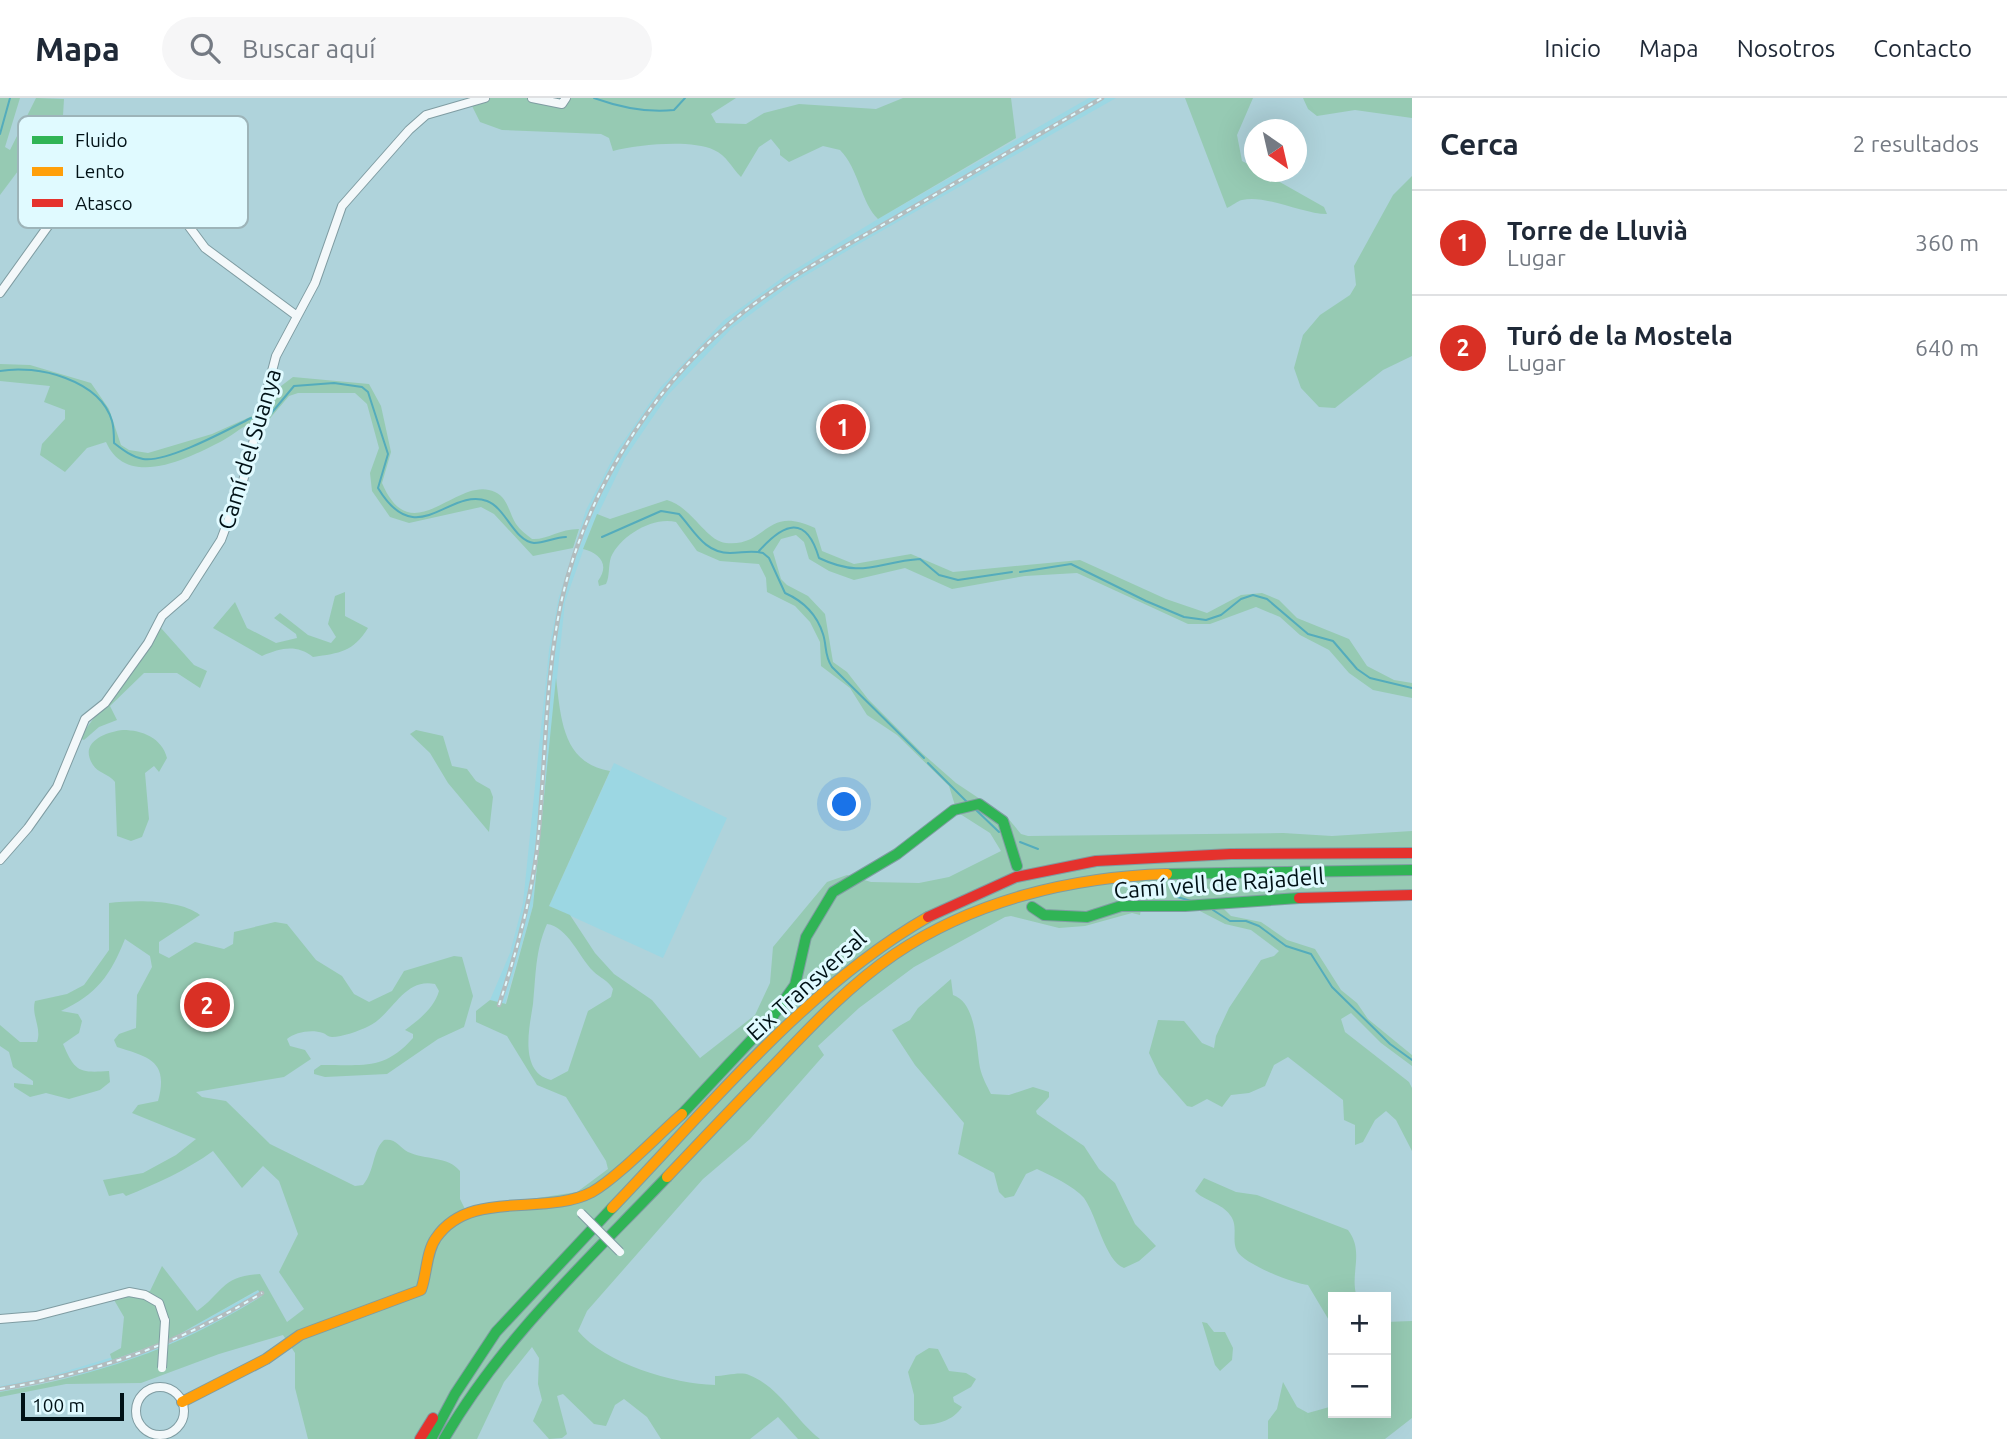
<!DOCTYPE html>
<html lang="es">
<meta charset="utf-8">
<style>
:root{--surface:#fff;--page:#f6f6f7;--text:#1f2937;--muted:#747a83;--line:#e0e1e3;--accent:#d93025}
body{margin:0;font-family:Ubuntu,sans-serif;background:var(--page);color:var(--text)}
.controls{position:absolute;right:21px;bottom:21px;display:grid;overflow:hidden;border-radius:0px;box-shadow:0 7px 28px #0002}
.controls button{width:63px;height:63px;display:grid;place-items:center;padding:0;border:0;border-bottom:2px solid var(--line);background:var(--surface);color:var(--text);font:35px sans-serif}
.compass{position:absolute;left:1244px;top:21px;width:63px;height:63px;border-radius:50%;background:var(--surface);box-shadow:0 7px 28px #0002;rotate:146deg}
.scale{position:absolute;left:21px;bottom:18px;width:103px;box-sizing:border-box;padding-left:7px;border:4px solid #001116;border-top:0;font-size:19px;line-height:24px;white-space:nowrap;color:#001116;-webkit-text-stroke:5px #e0faff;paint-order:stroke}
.you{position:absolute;left:845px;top:707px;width:24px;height:24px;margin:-18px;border:5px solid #fff;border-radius:50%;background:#1a73e8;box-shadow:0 0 0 10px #1a73e833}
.badge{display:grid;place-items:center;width:46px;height:46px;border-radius:50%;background:var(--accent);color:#fff;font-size:23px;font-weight:700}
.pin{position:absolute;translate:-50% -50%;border:4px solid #fff;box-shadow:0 2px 7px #0006}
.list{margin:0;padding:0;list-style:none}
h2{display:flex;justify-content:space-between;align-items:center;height:91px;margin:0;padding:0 28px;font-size:30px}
h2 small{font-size:23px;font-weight:400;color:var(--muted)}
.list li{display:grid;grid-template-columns:46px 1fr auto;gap:21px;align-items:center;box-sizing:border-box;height:105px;padding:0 28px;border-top:2px solid var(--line)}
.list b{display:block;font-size:26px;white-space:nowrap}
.list p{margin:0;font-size:23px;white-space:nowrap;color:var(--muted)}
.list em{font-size:23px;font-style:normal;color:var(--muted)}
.icon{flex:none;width:38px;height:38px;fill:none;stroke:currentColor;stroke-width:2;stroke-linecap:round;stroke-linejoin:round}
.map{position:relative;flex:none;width:1412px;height:1341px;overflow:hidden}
header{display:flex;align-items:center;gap:42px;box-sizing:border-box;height:98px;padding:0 35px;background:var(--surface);border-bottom:2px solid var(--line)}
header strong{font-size:33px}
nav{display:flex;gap:38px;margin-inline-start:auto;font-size:24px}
.search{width:490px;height:63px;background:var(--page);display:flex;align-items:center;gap:18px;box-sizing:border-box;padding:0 24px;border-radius:38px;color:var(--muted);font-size:26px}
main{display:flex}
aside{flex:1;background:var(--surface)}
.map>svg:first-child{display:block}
.built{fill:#9cd7e3}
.green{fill:#96cab3;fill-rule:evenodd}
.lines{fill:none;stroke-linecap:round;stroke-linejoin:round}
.stream{stroke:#54acbc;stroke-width:2}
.street-casing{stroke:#7f9ca2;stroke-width:10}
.fast-casing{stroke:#7f9ca2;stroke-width:12}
.slow-casing{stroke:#7f9ca2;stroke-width:12}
.jam-casing{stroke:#7f9ca2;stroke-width:12}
.street{stroke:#f3f8fa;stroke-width:8}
.fast{stroke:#30b455;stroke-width:10}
.slow{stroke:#ff9f0a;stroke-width:10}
.jam{stroke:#e5322d;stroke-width:10}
.rail-casing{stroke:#b2bcbe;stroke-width:4.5}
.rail{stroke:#e0faff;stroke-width:2;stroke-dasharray:5;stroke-linecap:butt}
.street-bridge-casing{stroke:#7f9ca2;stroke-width:10;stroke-linecap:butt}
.street-bridge{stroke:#f3f8fa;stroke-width:8}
.labels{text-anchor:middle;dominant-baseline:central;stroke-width:6;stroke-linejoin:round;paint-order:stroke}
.street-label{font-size:23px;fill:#001116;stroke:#e0faff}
.key{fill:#e0faff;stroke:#9db4b9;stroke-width:2}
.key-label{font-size:19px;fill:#001116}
</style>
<header>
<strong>Mapa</strong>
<div class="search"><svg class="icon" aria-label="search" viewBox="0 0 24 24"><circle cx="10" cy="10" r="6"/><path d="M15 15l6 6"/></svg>Buscar aquí</div>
<nav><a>Inicio</a><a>Mapa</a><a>Nosotros</a><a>Contacto</a></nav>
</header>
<main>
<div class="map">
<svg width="1412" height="1341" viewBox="0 0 1412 1341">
<rect width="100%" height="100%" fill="#afd3db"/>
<path class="built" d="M1089,0H1116L857,147L793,185L732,230L668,297L625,360L590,433L565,504L533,808L505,906L490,902L510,855L523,805L549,552L558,502L586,412L616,354L660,290L724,222L786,177L878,121Z
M614,665L727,720L663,860L549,808Z
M259,1192L262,1198L223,1222L170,1249L112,1270L0,1294V1288L47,1279L169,1242Z"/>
<path class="green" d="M0,0H20L5,49L10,52L36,0L64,1L62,34L44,58L21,69L0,97Z
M468,0H736L711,16L716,25L746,26L764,15L799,6L876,11L903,0H1011L1016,40L878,121C861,105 859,71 840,52L823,48L789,64L780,57V52L771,41L759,49L741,79C732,70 726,57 714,52C690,41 637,47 613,53L609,40L601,36L502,32L480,24Z
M1185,0H1253L1237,37L1242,63L1254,69V74H1262L1324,109L1327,116C1303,116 1265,96 1242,102C1237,103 1232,108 1227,110Z
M1303,0H1412V20L1355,12L1317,18L1308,11Z
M1412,78V258L1383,272L1335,310L1319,309L1301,290L1294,270L1303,237L1320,217L1350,197L1356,187L1354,168L1393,97Z
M0,266L30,267L91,285L109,311L121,347L129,352L148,355L212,336L259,315L281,288L293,279L369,286L381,308L391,354L382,385C412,456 457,376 495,394C508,400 509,415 516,426C520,432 526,436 532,441C547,442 559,431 579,431L573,450L533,458L494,416L481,409L409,425L390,419L372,393L370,375L379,350L367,306L355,295H298L289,298L266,325C245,323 239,334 222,343C189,360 127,392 106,344L87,350L65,374L40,357L42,346L65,321V312L44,304L50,288L0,283Z
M667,402C692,409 706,443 726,445C768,449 765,406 815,430L822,453L854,466L911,456L953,474L1080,462L1166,501L1207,515L1241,497L1262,495L1279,502L1297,520L1349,541L1367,568L1394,582L1412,585V600L1373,592L1349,575L1329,552L1300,537L1280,519L1256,509L1210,526H1188L1077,475L1025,478L952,491L905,470L854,482L829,473L809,461L804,444L796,437L781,441L773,454L781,481L787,487L808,498L825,516L833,564L847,574L868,601L923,656L956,685L1007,719L1021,736L1028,738L1283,735L1332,738L1412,733V800L1304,803L1222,809L1231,818L1261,824L1287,842L1315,851L1341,892L1357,905L1368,921L1412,957V968L1381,945L1351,915L1341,921L1345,934L1409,984L1412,990V1053L1396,1022L1386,1013L1375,1022L1363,1044L1355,1047V1027L1344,1022L1343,1002L1288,959L1274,967L1265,988L1249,995L1231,997L1222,1009L1207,1001L1192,1009L1187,1008L1159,976L1149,955L1158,922L1184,923L1202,945L1214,950L1216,938L1229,910L1261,862L1274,858L1279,853L1251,832L1225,826L1196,811L1172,814L1141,811L1140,817L1132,815L1085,828L1059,830L1011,818L1005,819L914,869L859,910L818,948L824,957L750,1041L703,1081L587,1213L578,1233C604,1265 674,1286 715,1287V1278C725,1278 741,1273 749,1277C781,1290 794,1321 820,1341H798L778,1319L750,1341H661L647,1319L624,1301L615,1307L606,1328L594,1326L563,1296L557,1298L567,1336L562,1340L549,1341L533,1323L542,1302L538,1286L539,1260L532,1249L504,1284L477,1341H308L295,1290V1255L283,1237L219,1256L141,1285L66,1286L0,1299V1294C98,1277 177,1251 262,1198L258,1192L169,1242L112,1262L110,1256L121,1250L124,1219L110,1195L150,1193L162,1168L197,1213C223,1195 221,1178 260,1176L287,1224L304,1211L279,1174L298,1136L279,1083L263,1068L242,1090L213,1053C187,1072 156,1086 126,1098L123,1095L109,1098L103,1082L143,1075L176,1057L196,1041L132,1015L138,1007L158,1003C169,963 149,959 117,949L114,942L119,936L136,930L137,897L152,869L150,858L125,841C110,878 97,896 61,913L78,916L82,923L79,935L63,946C75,974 79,975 109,973L110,984L100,992L69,1001L46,995L30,999L14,989V985L33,987V983L13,969L9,954L0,948V927L20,944H37C42,930 31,917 35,903L67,896L84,887L109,852V805C134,802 180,801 200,817L159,844V855L169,860L195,844L224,851L233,846L234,834L275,824L287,826L316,862L342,878L354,896L369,904L392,893L404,873L454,858L462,859L473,898L464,929L438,941L387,976L325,979L314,976V972L321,967C361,966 383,974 413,940V936L405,932C419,922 434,910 439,893L435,886C404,879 392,917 369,928C359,933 342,939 332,939C328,939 326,936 323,935C312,931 295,934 287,941L290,948L305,952L311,961L284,979L196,994L202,999L226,1003L270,1046L355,1088L363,1087C375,1073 372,1053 384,1042C396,1040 399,1049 408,1054C425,1062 448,1058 460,1073V1101L465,1111L577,1094L608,1071L606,1063L566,999L537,987L507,938L476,924V913L490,902L506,906L533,808L556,580C561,620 562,665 610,673L549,808L570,817L595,855L614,876L652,902L700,960L755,917L770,885L773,849L827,784L847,777L871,784L919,785L949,779L1001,753L990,735L957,714L949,688L897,637L867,617L850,590L821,568L820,544L810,524L795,508L767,494L766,480L759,466L720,463L697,453L676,424C653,418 620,438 611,459C608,468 610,478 606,486L599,488L598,483C610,467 600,455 583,451L597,416L610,421ZM547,826C568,829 579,859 593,873C600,880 608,882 613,891L611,899L588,913L568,973L551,982C518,974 530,927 533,906C536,877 535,853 547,826Z
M345,494V518L368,530C353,554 340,555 313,559C296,546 281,550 262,558L213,530L235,504L247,530L276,545L297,540L296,536L274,520L280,515L308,537L331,545L336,539L328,526L335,498Z
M161,530L194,567L207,573L200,590L177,575H144L110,608L117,622L99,629L84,642L79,640Z
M123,632C142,632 162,640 167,660L159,674L154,668L145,675L149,721L142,739L131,743L117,738L115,684C109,676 98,675 93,667C78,644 106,634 123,632Z
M416,632L443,638L452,668L467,671L476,683L490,691L493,699L489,734L448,685L430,655L410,636Z
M951,881L953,897C977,905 976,949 980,970C982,979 987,988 991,996L1009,997L1033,989L1049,994V999L1036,1013L1037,1016L1084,1048L1099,1071L1115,1085L1135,1126L1156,1148L1139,1163L1124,1170C1105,1163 1097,1118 1084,1100C1074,1088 1050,1077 1037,1071L1026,1076L1014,1098L1005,1100L999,1094L994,1075L958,1056L964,1025L915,967L892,932L910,922L918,910Z
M1204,1080L1236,1094L1257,1097L1348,1132C1365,1154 1349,1177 1357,1199H1333V1229L1308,1187C1294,1186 1244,1166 1237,1153C1231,1142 1239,1128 1230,1117C1222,1105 1204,1103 1195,1093Z
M1412,1223V1320L1385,1341H1268V1323L1277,1311L1283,1284L1297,1309L1308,1315L1333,1308V1315H1386V1224Z
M1202,1224L1207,1225L1214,1234H1225L1233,1250L1232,1262L1220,1273L1215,1267Z
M929,1250L938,1251L949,1273L966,1275L976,1281L971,1289L953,1299L954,1304L962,1309C953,1323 936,1327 920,1327L914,1322V1297L908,1274L916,1258Z"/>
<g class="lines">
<path class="stream" d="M594,0C619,9 647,15 674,12L685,0
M0,36L10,0
M0,273C37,266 100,282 112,323C114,330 114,338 114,345C123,352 132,359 143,361C167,365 229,331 251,320
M269,318L294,288L334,285L362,289L368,294L388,356L378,390C417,455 449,389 487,403C506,410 514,443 534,445C545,445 555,439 566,439
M602,439L661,413L679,416C694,432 704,455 730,455C742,455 751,452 763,455L769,460L785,495C803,503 817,517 823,536C827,548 824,557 832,569L924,660
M759,453C784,425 806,416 819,460C863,481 876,464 920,461L939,477L958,482L1012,474
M1020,474L1071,466L1146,503L1184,519L1206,522L1221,517L1241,501L1253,497L1267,501L1308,536L1333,543L1357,571L1370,580L1412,590
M928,665L968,705
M975,711L999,734
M1020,744L1038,751
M1171,792L1174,798L1191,803
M1213,812L1230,823H1246L1259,828L1286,848L1311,856L1332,889L1390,946L1412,962"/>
<g class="street-casing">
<path id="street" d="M532,0L562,6L566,0
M0,195L56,117L90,90L107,63L117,64L182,119L205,150L297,218
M0,762L28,730L57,689L85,621L105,605L148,545L162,518L185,498L221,442L243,383L276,258L315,185L342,108L409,32L426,17L485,0
M0,1221L36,1218L129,1194L145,1197L159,1205L165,1223
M136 1313a24 24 0 1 1 48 0a24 24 0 1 1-48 0Z"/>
</g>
<g class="fast-casing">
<path id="fast" d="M1167,776L1412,772
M1032,809L1044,817L1087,819L1121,808H1185L1299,800
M682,1016L771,921L795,887L806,839L833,794L897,756L954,712L979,706L1003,723L1017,768
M431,1341L455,1296L496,1234L612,1110
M444,1341C502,1241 587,1163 667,1079"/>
</g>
<g class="slow-casing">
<path id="slow" d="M667,1079C703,1041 740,1002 777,964C814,925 851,886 895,856C975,802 1072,779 1167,776
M612,1110C709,1009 806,889 928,819
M182,1304L266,1261L300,1237L421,1192C427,1176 426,1154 436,1140C470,1090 545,1119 592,1094C616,1081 659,1036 682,1016"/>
</g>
<g class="jam-casing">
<path id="jam" d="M1299,800L1412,797
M928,819L1016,779L1096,763L1231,756L1412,755
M420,1341L433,1320"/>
</g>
<use href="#street" class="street"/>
<use href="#fast" class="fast"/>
<use href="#slow" class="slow"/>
<use href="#jam" class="jam"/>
<g class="rail-casing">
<path id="rail" d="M499,907C516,856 530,806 537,752C546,670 544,586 561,505C584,400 647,296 729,226C778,184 837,153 893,121C963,81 1032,40 1102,0
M0,1291C98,1274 177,1247 262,1195"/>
</g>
<use href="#rail" class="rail"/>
<g class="street-bridge-casing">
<path id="street-bridge" d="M581,1115L620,1154
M162,1270L165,1223"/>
</g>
<use href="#street-bridge" class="street-bridge"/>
</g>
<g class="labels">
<g class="street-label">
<text transform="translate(249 351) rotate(-73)">Camí del Suanya</text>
<text transform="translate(1219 785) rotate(-4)">Camí vell de Rajadell</text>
<text transform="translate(806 887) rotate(-42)">Eix Transversal</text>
</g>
</g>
<rect x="18" y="18" width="230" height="112" rx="10" class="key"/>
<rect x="32" y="38" width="31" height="8" fill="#30b455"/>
<rect x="32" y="69" width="31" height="9" fill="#ff9f0a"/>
<rect x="32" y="101" width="31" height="8" fill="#e5322d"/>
<g class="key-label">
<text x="75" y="49">Fluido</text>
<text x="75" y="80">Lento</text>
<text x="75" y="112">Atasco</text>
</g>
</svg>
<div class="controls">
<button>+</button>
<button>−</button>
</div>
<svg class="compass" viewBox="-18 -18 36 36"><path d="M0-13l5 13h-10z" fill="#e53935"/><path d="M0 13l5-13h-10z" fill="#747a83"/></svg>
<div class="scale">100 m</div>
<div class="you"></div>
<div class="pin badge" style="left:843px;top:329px">1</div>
<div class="pin badge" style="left:207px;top:907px">2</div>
</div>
<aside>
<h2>Cerca<small>2 resultados</small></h2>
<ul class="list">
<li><span class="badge">1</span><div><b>Torre de Lluvià</b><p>Lugar</p></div><em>360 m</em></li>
<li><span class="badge">2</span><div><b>Turó de la Mostela</b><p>Lugar</p></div><em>640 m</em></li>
</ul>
</aside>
</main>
